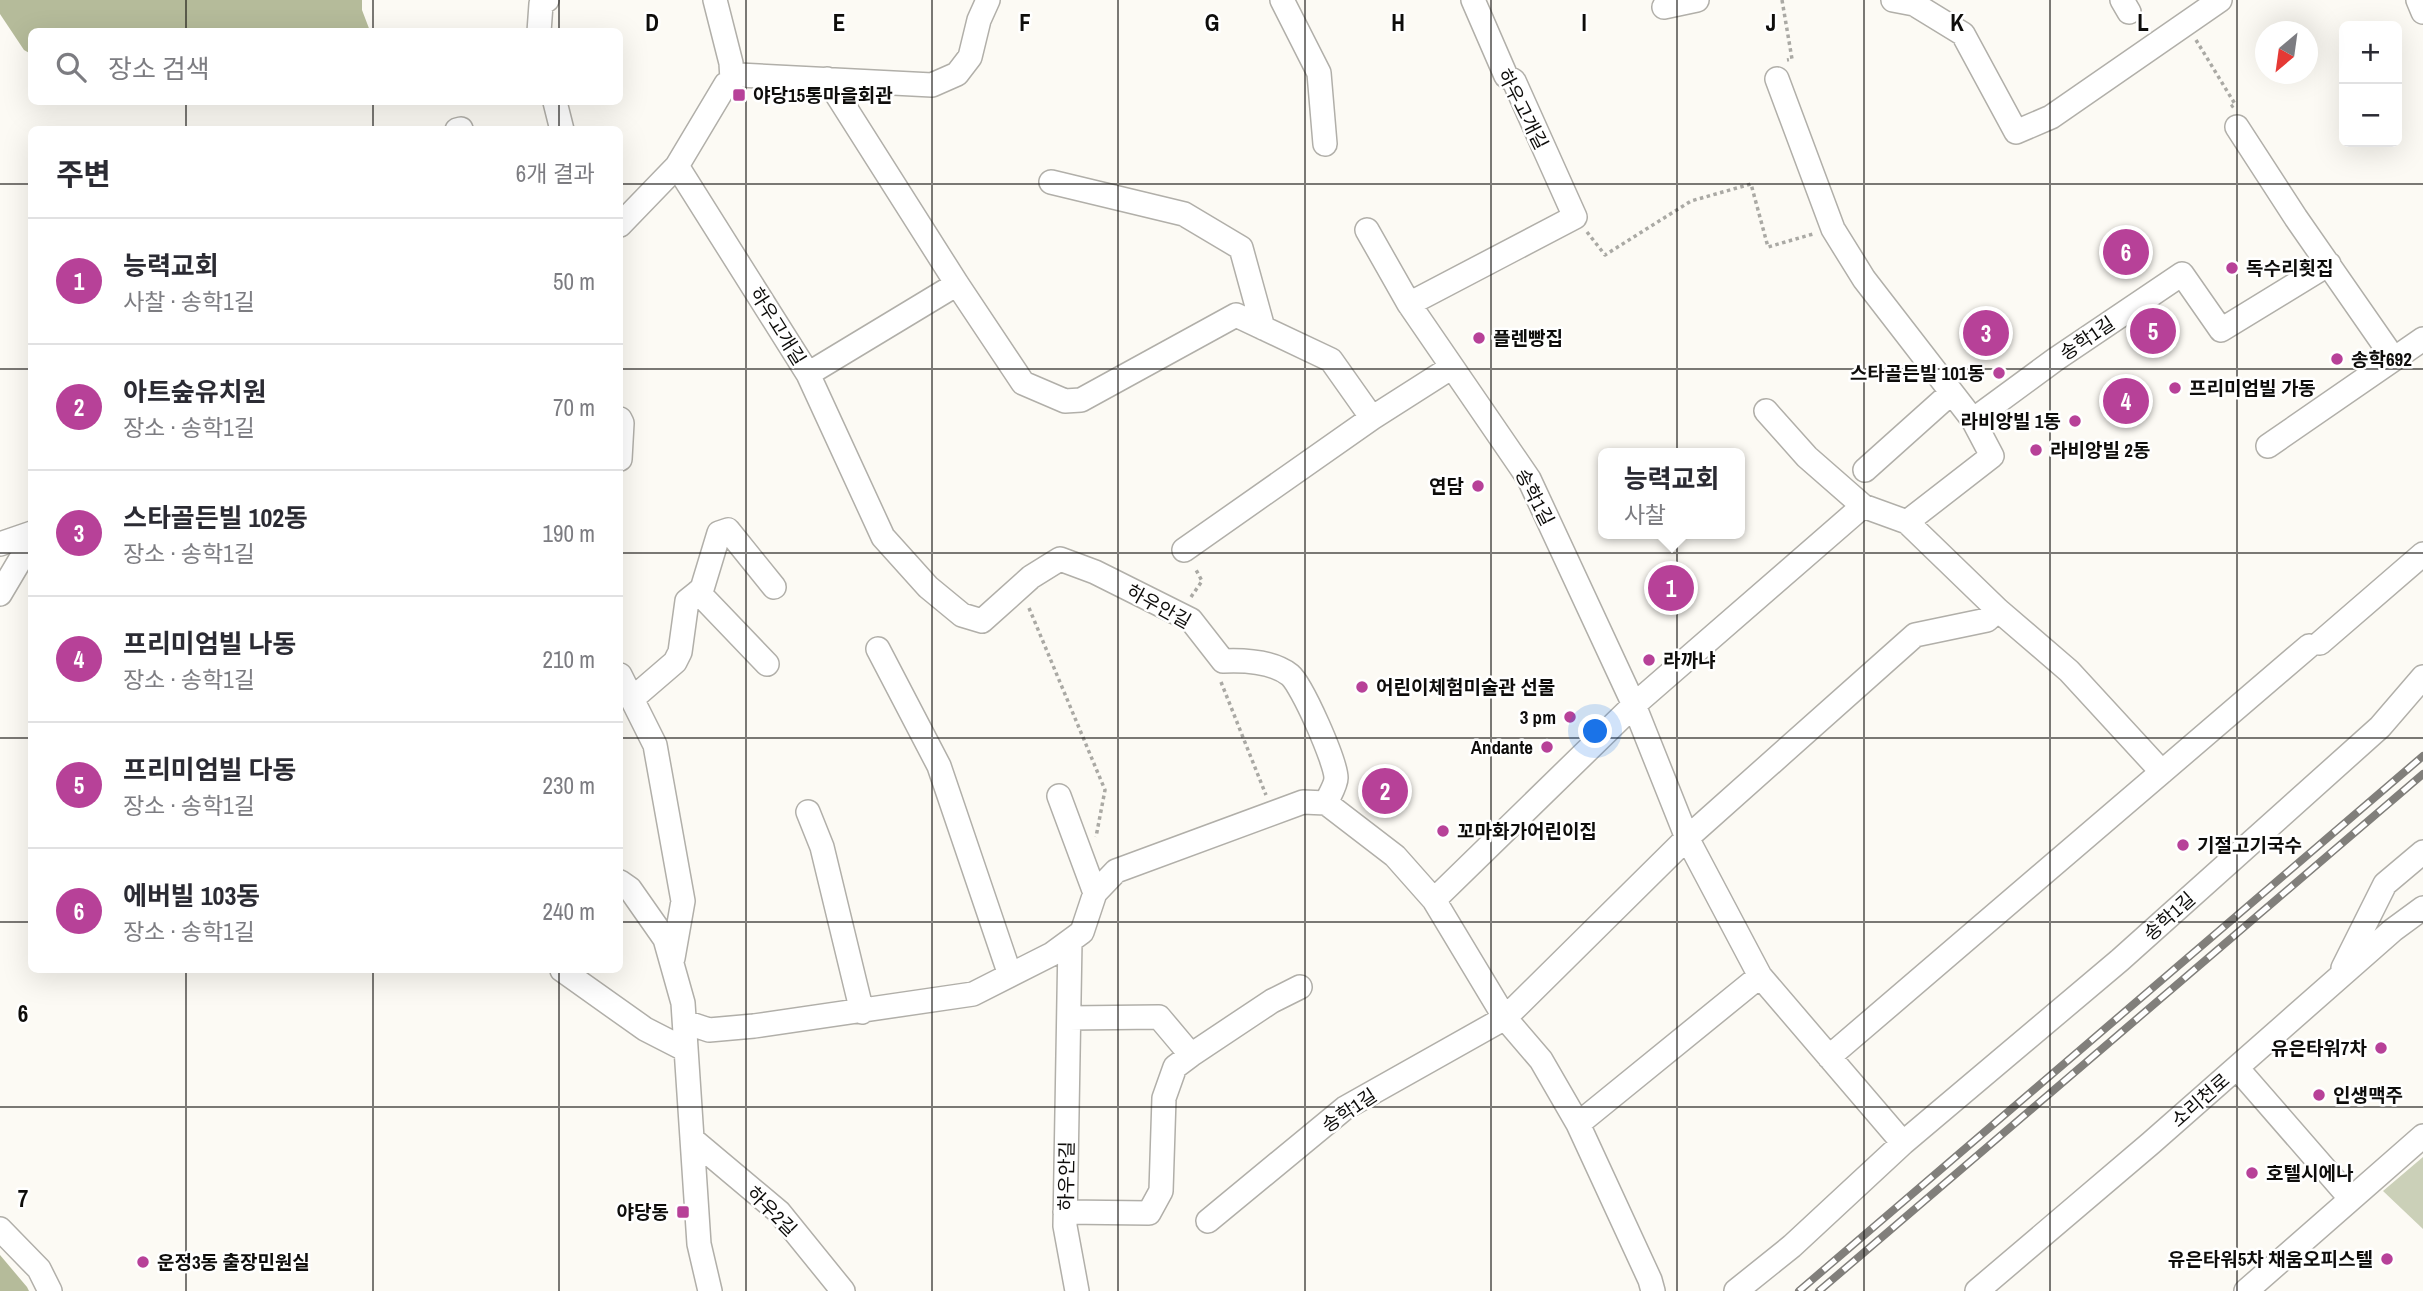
<!DOCTYPE html>
<html lang="ko">
<meta charset="utf-8">
<style>
:root{--surface:#fff;--page:#f2f2f3;--text:#2b2b33;--muted:#7c7c81;--line:#e1e1e2;--accent:#b74198}
body{margin:0;font-family:"Archivo Narrow","Noto Sans KR",sans-serif;background:var(--page);color:var(--text)}
.controls{position:absolute;right:21px;top:21px;display:grid;overflow:hidden;border-radius:10px;box-shadow:0 7px 28px #0002}
.controls button{width:63px;height:63px;display:grid;place-items:center;padding:0;border:0;border-bottom:2px solid var(--line);background:var(--surface);color:var(--text);font:35px sans-serif}
.compass{position:absolute;left:2255px;top:21px;width:63px;height:63px;border-radius:50%;background:var(--surface);box-shadow:0 7px 28px #0002;rotate:209deg}
.you{position:absolute;left:1596px;top:732px;width:24px;height:24px;margin:-18px;border:5px solid #fff;border-radius:50%;background:#1a73e8;box-shadow:0 0 0 10px #1a73e833}
.badge{display:grid;place-items:center;width:46px;height:46px;border-radius:50%;background:var(--accent);color:#fff;font-size:23px;font-weight:700}
.pin{position:absolute;translate:-50% -50%;border:4px solid #fff;box-shadow:0 2px 7px #0006}
.popup{position:absolute;left:1598px;top:448px;width:147px;height:91px;box-sizing:border-box;display:grid;place-content:center;border-radius:10px;background:var(--surface);filter:drop-shadow(0 2px 5px #0005);font-size:23px;white-space:nowrap;color:var(--muted)}
.popup b{font-size:26px;color:var(--text)}
.popup::after{content:'';position:absolute;left:50%;top:100%;margin-left:-14px;border:14px solid transparent;border-top-color:var(--surface)}
.list{margin:0;padding:0;list-style:none}
h2{display:flex;justify-content:space-between;align-items:center;height:91px;margin:0;padding:0 28px;font-size:30px}
h2 small{font-size:23px;font-weight:400;color:var(--muted)}
.list li{display:grid;grid-template-columns:46px 1fr auto;gap:21px;align-items:center;box-sizing:border-box;height:126px;padding:0 28px;border-top:2px solid var(--line)}
.list b{display:block;font-size:26px;white-space:nowrap}
.list p{margin:0;font-size:23px;white-space:nowrap;color:var(--muted)}
.list em{font-size:23px;font-style:normal;color:var(--muted)}
.icon{flex:none;width:38px;height:38px;fill:none;stroke:currentColor;stroke-width:2;stroke-linecap:round;stroke-linejoin:round}
.map{position:relative;flex:none;width:2423px;height:1291px;overflow:hidden}
.search{position:absolute;background:var(--surface);box-shadow:0 7px 28px #0002;left:28px;top:28px;width:595px;height:77px;display:flex;align-items:center;gap:18px;box-sizing:border-box;padding:0 24px;border-radius:10px;color:var(--muted);font-size:26px}
.panel{position:absolute;background:var(--surface);box-shadow:0 7px 28px #0002;left:28px;top:126px;width:595px;height:847px;border-radius:10px}
.map>svg:first-child{display:block}
.green{fill:#cbd0b8}
.forest{fill:#b5bb9a}
.lines{fill:none;stroke-linecap:round;stroke-linejoin:round}
.minor-casing{stroke:#b1afa9;stroke-width:26}
.path{stroke:#aaa9a4;stroke-width:3.5;stroke-dasharray:3.5 3.5;stroke-linecap:butt}
.minor{stroke:#fff;stroke-width:23}
.rail-casing{stroke:#817f7b;stroke-width:8}
.rail{stroke:#fff;stroke-width:5;stroke-dasharray:16;stroke-linecap:butt}
.grid{fill:none;stroke:#0e0d0b;stroke-width:2;stroke-opacity:0.55}
.poi-dot{fill:#b74198;stroke:#fff;stroke-width:2.5}
.labels{text-anchor:middle;dominant-baseline:central;stroke-width:5;stroke-linejoin:round;paint-order:stroke}
.poi-label{font-size:19px;font-weight:bold;fill:#0e0d0b;stroke:#fff;text-anchor:start}
.street-label{font-size:19px;fill:#0e0d0b;stroke:#fff}
.grid-label{font-size:23px;text-anchor:middle;font-weight:bold;fill:#0e0d0b;stroke:#fff;stroke-width:5;stroke-linejoin:round;paint-order:stroke}
</style>
<div class="map">
<svg width="2423" height="1291" viewBox="0 0 2423 1291">
<rect width="100%" height="100%" fill="#fcfaf4"/>
<path class="green" d="M2423,1157V1229L2383,1191Z"/>
<path class="forest" d="M0,0H362V10L370,31L32,32L31,54L24,50L0,14Z
M0,1255L27,1287L29,1291H0Z"/>
<g class="lines">
<g class="minor-casing">
<path id="minor" d="M715,0L731,63L732,80
M1282,0L1319,73L1325,144
M1893,0L1914,4L1963,34L2016,132L2051,117L2220,0
M2122,0L2129,12
M2418,0L2423,12
M1664,7L1697,0
M539,32L541,4L547,0
M827,79L957,284L1023,383L1065,401L1081,400L1236,315L1331,360L1372,418L1452,367
M1777,79L1833,229L1864,279L1973,420
M555,102L562,130
M2237,127L2296,218L2394,359L2423,339
M457,130L461,129
M677,166L808,374L957,284
M1051,182L1184,214L1241,248L1263,328
M620,225L677,166L726,84L739,75L932,85L957,74L970,57L979,20L988,0
M1367,230L1409,304L1575,217L1514,81L1506,76L1473,0
M1409,304L1529,479L1634,705L1687,838L1760,976L1903,1143
M1766,411L1807,457L1863,506
M620,419L622,423L620,459
M2268,446L2394,359
M1865,470L1951,393
M1907,522L1998,610L2069,671L2162,772
M0,544L32,533
M1184,550L1372,418
M698,592L767,664
M0,594L32,540
M2320,643L2423,554
M878,649L939,766L1010,975
M620,675L655,745L683,901L673,958
M632,699L675,662L680,652L687,601L702,589L719,533L728,530L774,587
M1059,796L1095,893
M1326,803L1395,856L1434,900L1505,1018L1541,1060L1578,1124L1650,1280L1653,1291
M808,812L822,847L862,1012
M620,882L630,889L665,939L683,1003L699,1244L710,1291
M1434,900L1634,705L1863,506L1907,522L1992,456L1973,420L2056,359L2182,274L2221,330L2329,264
M1070,941L1065,1226L1077,1291
M2343,968L2385,884L2423,852
M562,970L645,1029L686,1050
M1069,1018L1159,1017L1191,1055L1272,1001L1300,987
M685,1022L709,1030L754,1026L973,994L1052,954L1082,932L1095,893L1116,871L1303,802L1326,803C1329,796 1336,785 1336,778C1336,762 1302,685 1290,675C1272,661 1245,660 1223,661L1191,620L1095,572L1060,559L1031,577L982,621L962,615L928,587L883,537L808,374
M1829,1057L2309,646
M2237,1068L2351,1199
M1578,1124L1760,976
M692,1139L779,1212L843,1291
M1065,1212L1149,1213L1161,1191L1164,1098L1175,1067L1191,1055
M1208,1221L1345,1108L1505,1018L1687,838L1915,635L1987,620L1998,610
M0,1229L39,1269L50,1291
M1736,1291L1792,1246L1903,1143L2120,960L2380,727L2423,677
M1977,1291L2151,1143L2393,930L2423,908
M2246,1291L2423,1136"/>
</g>
<path class="path" d="M1782,0L1792,59L1787,60
M2196,40L2235,104L2231,107
M1587,232L1605,255L1691,201L1751,184L1768,247L1813,234
M1191,597L1202,581L1195,568
M1029,608L1105,790L1096,837
M1221,682L1266,795"/>
<use href="#minor" class="minor"/>
<g class="rail-casing">
<path id="rail" d="M1799,1291L2423,756
M1819,1291L2423,774"/>
</g>
<use href="#rail" class="rail"/>
</g>
<path class="grid" d="M186,0V32M373,0V32M559,0V32M746,0V1291M932,0V1291M1118,0V1291M1305,0V1291M1491,0V1291M1677,0V1291M1864,0V1291M2050,0V1291M2237,0V1291M186,102V130M373,102V130M559,102V130M0,184H32M620,184H2423M0,369H32M620,369H2423M0,553H32M620,553H2423M0,738H32M620,738H2423M0,922H32M620,922H2423M186,970V1291M373,970V1291M559,970V1291M0,1107H2423"/>
<g class="poi-dot">
<rect x="732" y="88" width="14" height="14" rx="3.5"/>
<circle cx="2232" cy="268" r="7"/>
<circle cx="1479" cy="338" r="7"/>
<circle cx="2337" cy="359" r="7"/>
<circle cx="1999" cy="373" r="7"/>
<circle cx="2175" cy="388" r="7"/>
<circle cx="2075" cy="421" r="7"/>
<circle cx="2036" cy="450" r="7"/>
<circle cx="1478" cy="486" r="7"/>
<circle cx="1649" cy="660" r="7"/>
<circle cx="1362" cy="687" r="7"/>
<circle cx="1570" cy="717" r="7"/>
<circle cx="1547" cy="747" r="7"/>
<circle cx="1443" cy="831" r="7"/>
<circle cx="2183" cy="845" r="7"/>
<circle cx="2381" cy="1048" r="7"/>
<circle cx="2319" cy="1095" r="7"/>
<circle cx="2252" cy="1173" r="7"/>
<rect x="676" y="1205" width="14" height="14" rx="3.5"/>
<circle cx="2387" cy="1259" r="7"/>
<circle cx="143" cy="1262" r="7"/>
</g>
<g class="labels">
<g class="poi-label">
<text x="753" y="95">야당15통마을회관</text>
<text x="2246" y="268">독수리횟집</text>
<text x="1493" y="338">플렌빵집</text>
<text x="2351" y="359">송학692</text>
<text x="1985" y="373" text-anchor="end">스타골든빌 101동</text>
<text x="2189" y="388">프리미엄빌 가동</text>
<text x="2061" y="421" text-anchor="end">라비앙빌 1동</text>
<text x="2050" y="450">라비앙빌 2동</text>
<text x="1464" y="486" text-anchor="end">연담</text>
<text x="1663" y="660">라까냐</text>
<text x="1376" y="687">어린이체험미술관 선물</text>
<text x="1556" y="717" text-anchor="end">3 pm</text>
<text x="1533" y="747" text-anchor="end">Andante</text>
<text x="1457" y="831">꼬마화가어린이집</text>
<text x="2197" y="845">기절고기국수</text>
<text x="2367" y="1048" text-anchor="end">유은타워7차</text>
<text x="2333" y="1095">인생맥주</text>
<text x="2266" y="1173">호텔시에나</text>
<text x="669" y="1212" text-anchor="end">야당동</text>
<text x="2373" y="1259" text-anchor="end">유은타워5차 채움오피스텔</text>
<text x="157" y="1262">운정3동 출장민원실</text>
</g>
<g class="street-label">
<text transform="translate(1523 109) rotate(63)">하우고개길</text>
<text transform="translate(778 326) rotate(58)">하우고개길</text>
<text transform="translate(2087 338) rotate(-34)">송학1길</text>
<text transform="translate(1535 497) rotate(63)">송학1길</text>
<text transform="translate(1159 606) rotate(29)">하우안길</text>
<text transform="translate(2169 916) rotate(-42)">송학1길</text>
<text transform="translate(2200 1100) rotate(-41)">소리천로</text>
<text transform="translate(1349 1110) rotate(-34)">송학1길</text>
<text transform="translate(1066 1176) rotate(-89)">하우안길</text>
<text transform="translate(772 1211) rotate(45)">하우2길</text>
</g>
</g>
<g class="grid-label">
<text x="652" y="31">D</text>
<text x="839" y="31">E</text>
<text x="1025" y="31">F</text>
<text x="1212" y="31">G</text>
<text x="1398" y="31">H</text>
<text x="1584" y="31">I</text>
<text x="1771" y="31">J</text>
<text x="1957" y="31">K</text>
<text x="2143" y="31">L</text>
<text x="23" y="1022">6</text>
<text x="23" y="1207">7</text>
</g>
</svg>
<div class="controls">
<button>+</button>
<button>−</button>
</div>
<svg class="compass" viewBox="-18 -18 36 36"><path d="M0-13l5 13h-10z" fill="#e53935"/><path d="M0 13l5-13h-10z" fill="#7c7c81"/></svg>
<div class="you"></div>
<div class="pin badge" style="left:1671px;top:588px">1</div>
<div class="popup"><b>능력교회</b>사찰</div>
<div class="pin badge" style="left:1385px;top:791px">2</div>
<div class="pin badge" style="left:1986px;top:333px">3</div>
<div class="pin badge" style="left:2126px;top:401px">4</div>
<div class="pin badge" style="left:2153px;top:331px">5</div>
<div class="pin badge" style="left:2126px;top:252px">6</div>
<div class="search"><svg class="icon" aria-label="search" viewBox="0 0 24 24"><circle cx="10" cy="10" r="6"/><path d="M15 15l6 6"/></svg>장소 검색</div>
<section class="panel">
<h2>주변<small>6개 결과</small></h2>
<ul class="list">
<li><span class="badge">1</span><div><b>능력교회</b><p>사찰 · 송학1길</p></div><em>50 m</em></li>
<li><span class="badge">2</span><div><b>아트숲유치원</b><p>장소 · 송학1길</p></div><em>70 m</em></li>
<li><span class="badge">3</span><div><b>스타골든빌 102동</b><p>장소 · 송학1길</p></div><em>190 m</em></li>
<li><span class="badge">4</span><div><b>프리미엄빌 나동</b><p>장소 · 송학1길</p></div><em>210 m</em></li>
<li><span class="badge">5</span><div><b>프리미엄빌 다동</b><p>장소 · 송학1길</p></div><em>230 m</em></li>
<li><span class="badge">6</span><div><b>에버빌 103동</b><p>장소 · 송학1길</p></div><em>240 m</em></li>
</ul>
</section>
</div>
